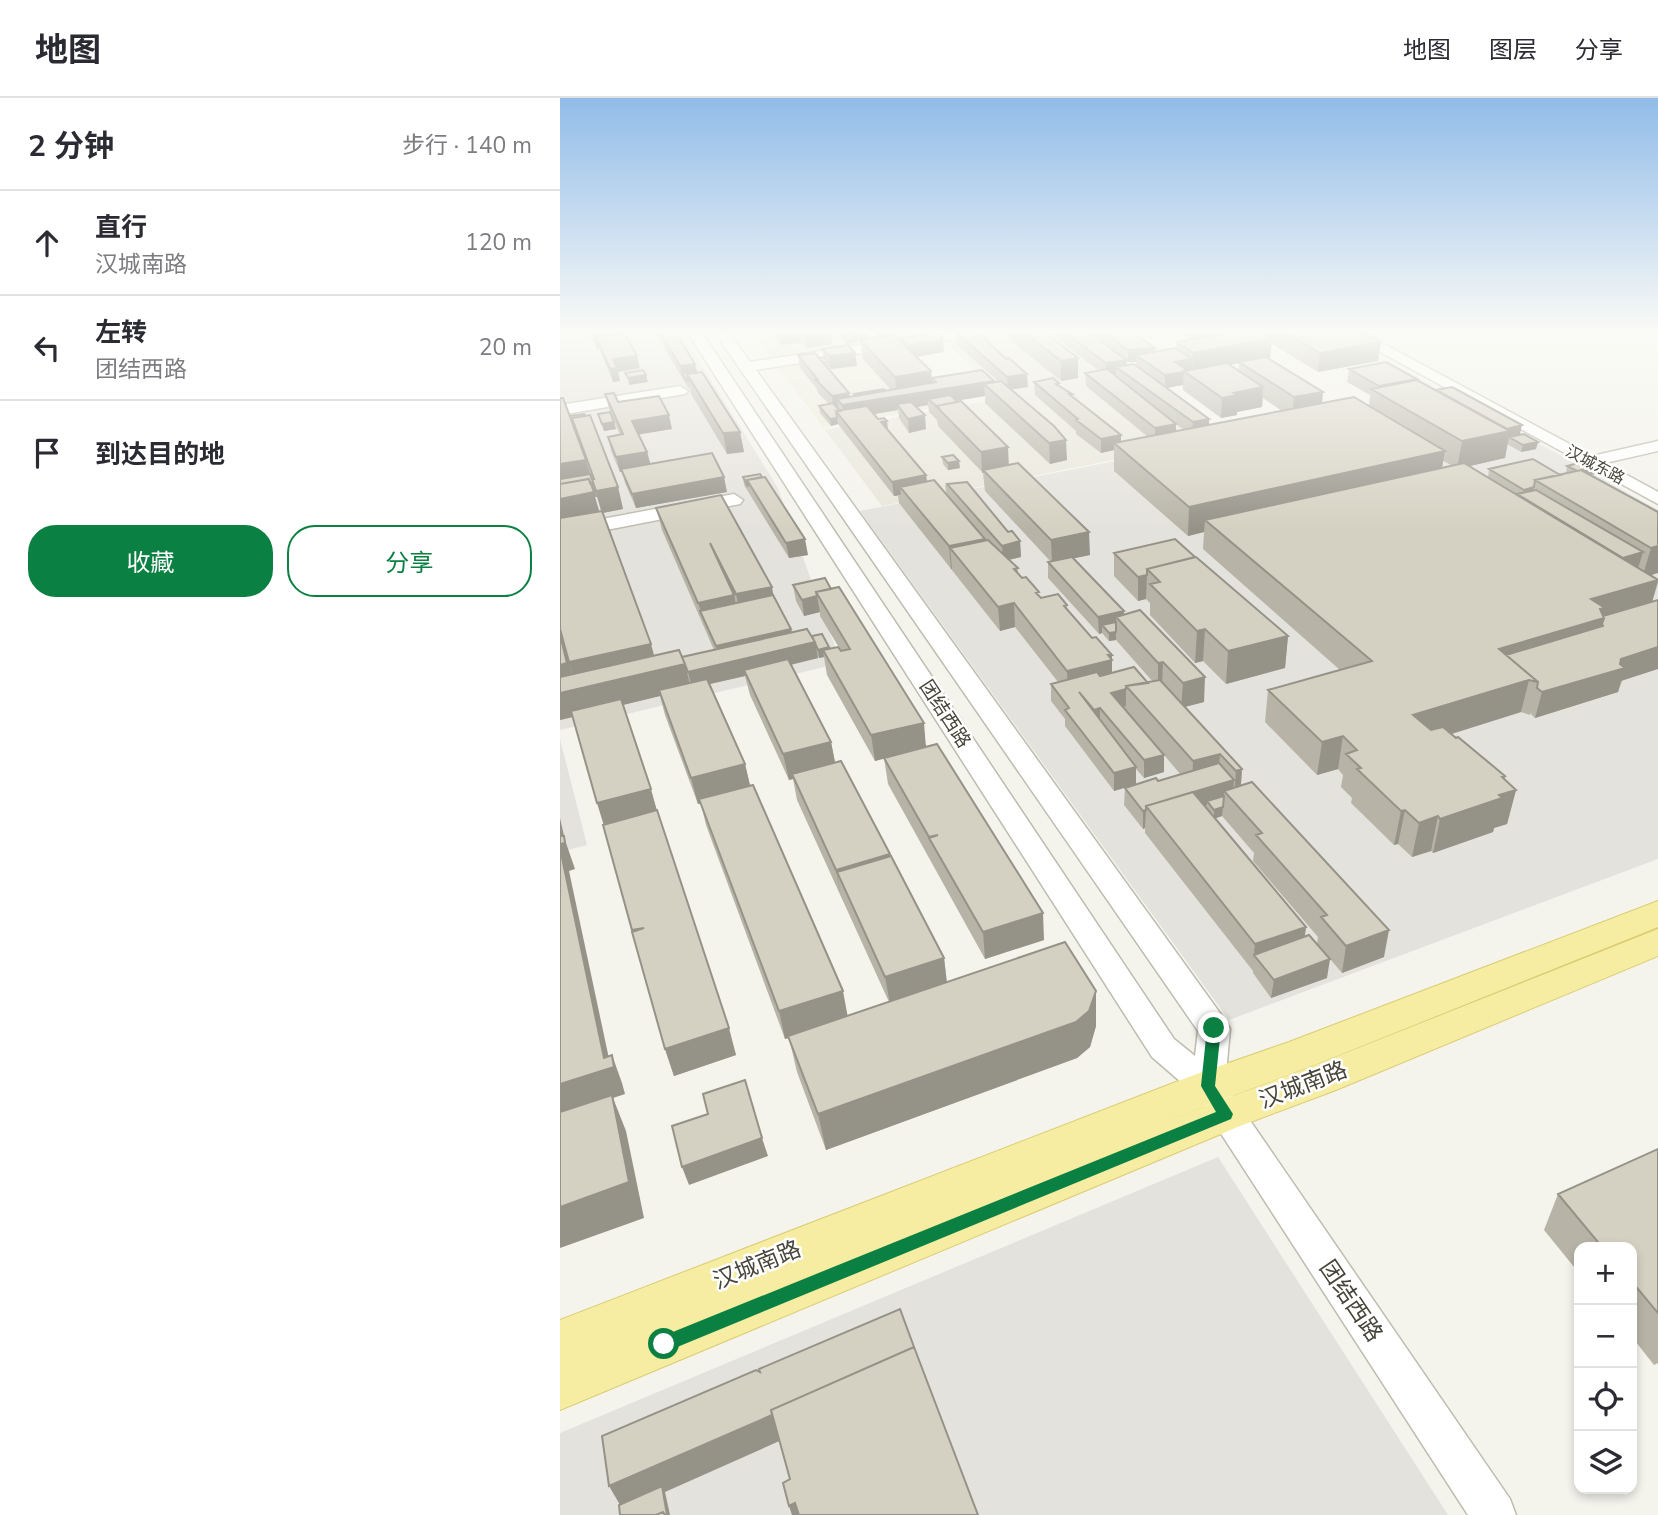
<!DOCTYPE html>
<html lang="zh">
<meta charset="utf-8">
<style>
:root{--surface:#fff;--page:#f2f2f3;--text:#2b2b33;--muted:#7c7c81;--line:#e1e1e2;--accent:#0b8043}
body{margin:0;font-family:"Nunito Sans","Noto Sans SC",sans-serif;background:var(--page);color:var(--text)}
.controls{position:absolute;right:21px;bottom:21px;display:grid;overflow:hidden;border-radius:14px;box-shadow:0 4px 10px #0003}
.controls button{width:63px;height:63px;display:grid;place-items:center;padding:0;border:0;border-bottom:2px solid var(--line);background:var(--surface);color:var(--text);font:35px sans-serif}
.stop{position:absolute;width:21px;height:21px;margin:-16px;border:5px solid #0b8043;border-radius:50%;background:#fff}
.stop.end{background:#0b8043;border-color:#fff;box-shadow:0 2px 7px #0008}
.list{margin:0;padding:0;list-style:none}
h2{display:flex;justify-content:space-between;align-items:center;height:91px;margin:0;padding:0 28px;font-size:30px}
h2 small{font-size:23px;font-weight:400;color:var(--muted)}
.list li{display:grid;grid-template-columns:46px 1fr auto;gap:21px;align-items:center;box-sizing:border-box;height:105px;padding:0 28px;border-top:2px solid var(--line)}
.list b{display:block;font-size:26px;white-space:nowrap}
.list p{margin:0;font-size:23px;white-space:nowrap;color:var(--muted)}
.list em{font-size:23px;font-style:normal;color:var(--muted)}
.actions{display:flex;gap:14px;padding:21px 28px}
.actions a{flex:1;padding:16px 0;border:2px solid var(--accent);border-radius:28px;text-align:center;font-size:24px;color:var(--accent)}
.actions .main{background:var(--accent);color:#fff}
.icon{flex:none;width:38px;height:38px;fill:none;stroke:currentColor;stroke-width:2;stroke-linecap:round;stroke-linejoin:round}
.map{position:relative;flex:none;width:1098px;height:1417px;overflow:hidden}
header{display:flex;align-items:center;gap:42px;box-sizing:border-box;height:98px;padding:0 35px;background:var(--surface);border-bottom:2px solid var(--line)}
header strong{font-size:33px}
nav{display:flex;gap:38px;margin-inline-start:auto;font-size:24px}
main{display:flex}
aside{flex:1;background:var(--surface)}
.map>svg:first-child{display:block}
.residential{fill:#e8e6da}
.industrial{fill:#e4e2dd}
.education{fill:#ecead7}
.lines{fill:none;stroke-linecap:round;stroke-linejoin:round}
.minor-casing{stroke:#bfbcaf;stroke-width:3}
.major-casing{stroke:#dbcd73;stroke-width:2}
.minor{fill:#fff;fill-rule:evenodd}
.major{fill:#f6eda3;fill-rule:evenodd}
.wall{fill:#b7b4a7;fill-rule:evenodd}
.shaded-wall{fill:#959288;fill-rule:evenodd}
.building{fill:#d5d1c2;stroke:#959288;stroke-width:2}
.route{fill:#0b8043}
.labels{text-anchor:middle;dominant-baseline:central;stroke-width:5;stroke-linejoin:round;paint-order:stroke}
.far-street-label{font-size:16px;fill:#48453a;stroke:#fff}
.street-label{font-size:19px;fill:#48453a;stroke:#fff}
.near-street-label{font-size:23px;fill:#48453a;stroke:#fff}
</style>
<header>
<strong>地图</strong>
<nav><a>地图</a><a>图层</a><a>分享</a></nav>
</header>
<main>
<aside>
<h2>2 分钟<small>步行 · 140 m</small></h2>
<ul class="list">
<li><svg class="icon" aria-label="ahead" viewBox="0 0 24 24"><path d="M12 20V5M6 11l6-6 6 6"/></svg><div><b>直行</b><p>汉城南路</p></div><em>120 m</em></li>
<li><svg class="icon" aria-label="left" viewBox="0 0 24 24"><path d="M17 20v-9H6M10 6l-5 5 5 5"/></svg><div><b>左转</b><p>团结西路</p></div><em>20 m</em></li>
<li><svg class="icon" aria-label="arrive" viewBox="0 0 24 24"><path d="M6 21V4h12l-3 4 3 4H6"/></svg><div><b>到达目的地</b></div></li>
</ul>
<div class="actions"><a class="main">收藏</a><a>分享</a></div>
</aside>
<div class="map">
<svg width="1098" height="1417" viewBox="0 0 1098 1417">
<rect width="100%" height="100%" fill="#f4f3ec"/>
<path class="residential" d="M190,232H302L315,245L212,261Z
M447,232H515L575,275L502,289L576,276L663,340L322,408L265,332L445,300L383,242Z"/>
<path class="industrial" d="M0,232H120L218,390L281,565L0,632Z
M892,297L1098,412V761L669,922L300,413Z
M0,641L27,747L0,754Z
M658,1059L888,1417H0V1335Z"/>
<path class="education" d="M334,250L389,307L263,329L217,268Z"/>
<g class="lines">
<g class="minor-casing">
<path id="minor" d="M126,232H140L614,941L635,958L638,933L153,232H167L190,264L397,232H434L427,236L196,272L665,922L670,931L665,986L950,1401L956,1417H908L636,997L592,959Z
M780,232H798L1032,358L1098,343V353L1045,365L1098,394V406Z
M120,288L128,293L125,296L0,317V307Z
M174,396L183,402L180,406L0,441V429Z"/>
</g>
<g class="major-casing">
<path id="major" d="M1098,803V829L757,966L600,1025L748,970L1098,831V858L776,992L680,1028L0,1312V1222L634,977L729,944Z"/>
</g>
<use href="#minor" class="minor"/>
<use href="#major" class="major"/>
</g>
<path class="wall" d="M28,232H63L80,270L58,274L60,283L53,284L39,250L37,251Z
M94,232H114L135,266L136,273L180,334L184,354L167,356L131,296L130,289L128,290Z
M210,232L271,234L272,246L247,250L241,244L221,247Z
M277,232L296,237V234L308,241L341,243L340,240L382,238L384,254L357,259L371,273L372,285V280L434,284L438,283L396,246L395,233L468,289L451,291L507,362L490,366L425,305V298L396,303L449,367L530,457L513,460L644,604L624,609L682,671L681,688L824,859L782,875L765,855L767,880L711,900L693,875V873L585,735V730L583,731L564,707L565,690L554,693L505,628V621L491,603V586L498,584L455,529L440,533L339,405L338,398L341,397L334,398L278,326L271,328L260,315L259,308L269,306L258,295L257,291L240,270L238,257L259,260H264L262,251L295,255L297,268L270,271L269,269L268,270L290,299L295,298L294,296L331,292L303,261L301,245L297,241L298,244L286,246L278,238ZM368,307L369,314L377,322L378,328L423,375L425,393L491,464H488V480L539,536L542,535L549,543L556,542L593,584L588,585L552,575V557L532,540L507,512V507L481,500L458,475V470L449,462L461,459L460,443L387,387H385L386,394L388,398L367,383L366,377L328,332L327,323L318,321L314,316L338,312L339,320L349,335L366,331L357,309ZM604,657L621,677L598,683L576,686V671L584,680L604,674ZM662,718L694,755L693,763L758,839L757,846L745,838L746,829L655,720Z
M311,232H332L333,236L318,239Z
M449,232H481L518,280L501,283L449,241Z
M486,232H581L572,234L595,250V254L616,251L617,244L629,242L615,232H660V237L686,232H799L821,244L818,263L758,274L712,246V241L710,260H708L763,294L762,305L809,308L810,297L787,284L789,271L857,281V282L960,337L978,344L976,351L961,354L947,346L945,360L909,368L928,379L929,371L1000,377L1006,375L1007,368L1035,376L1031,377L1098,414L1092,477L1098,481V485L1092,504L1058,594L975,620L970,615V617L961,614L891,636L945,678L944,682L956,692L947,726L934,730L933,734L873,755L871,753L852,759L838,746L834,747L791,705L792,700L781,689L783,677L778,671L757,677L705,624L708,592L780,572L643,451L644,434L628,438L554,373V352L541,355L516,336V333L475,297L474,284L499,285V288L512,299L561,337V344L588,339L526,288L525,275L539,273ZM567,264H576V267H567ZM679,265L678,273L670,267ZM623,287V292L661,320L677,317V314L702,309L703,300L722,313L649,327L607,290ZM608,320L624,332L616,333ZM883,363L891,367L882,369Z
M45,296L112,331L79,336L87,354L90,366L167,394L76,410L65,385L62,373L60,374L51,353L48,339L60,337L50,315L56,331L44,333L40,323L38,316L50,314Z
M2,300L11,322L58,389L63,411L43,415L94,558L123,561L154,552L102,432L96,410L214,498L231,531L232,534L252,538L269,551L281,553L260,518V514L244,518L236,503L233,487L265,480L484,842L425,861L328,686L324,660L315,663L267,577L264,559L259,560L257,556L258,560L231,567L271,644L275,665L330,758L384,860L387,884L536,928L530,949L517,960L266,1052L237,974L229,940L225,941L146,727L141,706H138L105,617L100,598L63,607L176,957L114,978L105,951L44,727L13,619L0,622ZM35,399H37L41,413H39ZM185,578L190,597L229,682L233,681L237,702L329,904L287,918L190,687L185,666L150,586Z
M382,359L400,370L388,372L383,366Z
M200,376L248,457L229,460L184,387L183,379Z
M554,455L635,459L728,538L725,570L666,586L643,563L635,565L590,517V505L586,501L578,503L554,478Z
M1098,1051V1265L1094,1267L1072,1239V1149H1019V1175L984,1132L998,1096Z"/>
<path class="shaded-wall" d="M43,232H63L65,240L36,239L39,250L37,251L31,234Z
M240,232L242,245L221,247L219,234Z
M317,232H332L333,236L318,239Z
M634,232H660V241L634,245Z
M709,232H713L712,241L708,242Z
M271,234L272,246L247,250L245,238Z
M297,238L298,244L286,246L285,240Z
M308,238V244L300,242L301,245L300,239Z
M380,238H382V242H383L384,254L350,260L349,247Z
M712,241L710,260L681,265L679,264V265L632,274L633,255Z
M821,244L818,263L758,274L760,255Z
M595,250V262L576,257V264H568V252Z
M295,255L297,268L270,271L269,258Z
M77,258L80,270L58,274L60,283L53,284L50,271L53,261Z
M518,260V280L501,283V263Z
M632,261V274L624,273L623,287L605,290V277L615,264Z
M567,262L566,275L556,269V277L546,278V265Z
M135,266L138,279L122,275L123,281L120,268Z
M371,273L373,292L337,298L335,279Z
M467,276L468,289L448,292L447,279Z
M86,277L88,284L69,287L68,280Z
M434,283L424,286L425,298L374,306L368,301V307L341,312L337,306L338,312L285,321L282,307L277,301L278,311L274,312L272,298L289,295L291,306Z
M703,289L702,309L677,314V317L661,320L662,300L674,295Z
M763,294L761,313L732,319L734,299Z
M109,317L112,331L76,337L72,323Z
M365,317L366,331L349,335L348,321Z
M277,320L278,326L271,328L270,321Z
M649,321V334L632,338L633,324Z
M327,323L328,337L321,324Z
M54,324L56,331L44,333L42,326Z
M616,326V340L595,344V330Z
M962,327L959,341L949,339L945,360L897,371L902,343Z
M180,334L184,354L167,356L163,335Z
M561,337V351L554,345V352L541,355V341Z
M506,342L507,362L490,366L489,345Z
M978,344L976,351L961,354L963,347Z
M448,349L449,370L423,372V375H422L421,354Z
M885,353L880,381L645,422L644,434L628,438L629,409Z
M87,354L91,368L60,374L56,359Z
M26,362L37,399H35L40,416L0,424V366Z
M399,363L400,370L388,372V365Z
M1036,369L1035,376L1016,380L1017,373Z
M366,377L368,391L340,389L341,397L334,398L332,384Z
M164,379L167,394L76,410L72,396Z
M33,384L58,389L63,411L42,415Z
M974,389L971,404L961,406L964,392Z
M529,434L530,457L492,465L491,442Z
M245,441L248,457L229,460L226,445Z
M425,441L426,464L390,450L392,471H391L389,448Z
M460,443L461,459L443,463L442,448Z
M1098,448V475L1082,480L1091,450Z
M1083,454L1076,477L1054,462Z
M587,477L586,501L578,503V479Z
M1098,482L1090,512L1042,526L1035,552L939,558V551L1031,501Z
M212,489L216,512L181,520L176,496Z
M174,497L179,521L141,514L138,505Z
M257,498L260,514L244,518L242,502Z
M454,505L455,529L440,533L438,509Z
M564,513V527L556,519V531L542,527V535L539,536L538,519Z
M0,529L91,546L98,572L125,566L131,591L99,592L100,598L0,622ZM9,565L17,591H16Z
M231,531L234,547L160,564L156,548Z
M645,531L643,563L635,565L637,533Z
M556,534V542L549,543V535Z
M728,538L725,570L666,586L668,553Z
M255,544L258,560L187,577L184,572L185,578L132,590L128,574Z
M269,549L271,557L263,552L264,559L259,560L258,552Z
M1098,549V571L1061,583L1058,594L975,620L982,594L1061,561Z
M552,557V586L508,597L507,573Z
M603,564L602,588L598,590V565Z
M645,579L644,604L621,610L623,585Z
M969,582L961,614L847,650L853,617Z
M566,591V608L551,612V595Z
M540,610V627L535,629L534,612Z
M364,625L366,650L315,663L311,637Z
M783,638L778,671L757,677L762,644Z
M271,644L276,669L232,676L233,681L229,682L223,656Z
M660,656L658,681L632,689L633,663Z
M604,657V674L584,680V662Z
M185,666L191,692L138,706L131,680Z
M576,669V686L554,693V675Z
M682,671L680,697L674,699L676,673Z
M945,678L941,697L956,692L947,726L934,730L933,734L873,755L880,721L942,679Z
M674,682L673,699L664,693V702L647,703V707L607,720L605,703Z
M91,691L98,717L45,731L37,705Z
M663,709L662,718L654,721V712Z
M586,712L585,730L583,731V713Z
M845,712L838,746L834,747L841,713Z
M878,718L871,753L852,759L859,725Z
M0,720L5,742L15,771L9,773L51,970L52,957L62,985L65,996L53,1000L66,1033L84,1120L0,1150V986L44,960L0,750Z
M330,756L334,783L277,774L281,799L276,772Z
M483,815L484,842L425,861L423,834Z
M746,829L742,856L694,857L692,873L695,846Z
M829,832L824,859L782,875L786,848Z
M384,860L387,887L330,906L325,879Z
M770,861L767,880L711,900L714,882Z
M283,893L288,920L225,941L219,913Z
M536,893V928L530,949L517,960L266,1052L258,1016Z
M169,930L176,957L114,978L105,951Z
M202,1040L208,1058L129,1087L122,1069Z
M356,1254L361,1280L105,1394L110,1417L63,1412L49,1388Z
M235,1405L240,1417H232L229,1408Z"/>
<path class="building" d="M99,232H114L135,266L120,268Z
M217,232H238L219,234Z
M240,232H270L271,234L245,238Z
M278,232H291L297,238L285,240Z
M400,232H415L418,234L446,261L449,260L467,276L447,279L395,233Z
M461,232H481L518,260L501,263Z
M502,232H525L567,262L546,265Z
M541,232H570L595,250L568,252Z
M686,232H696L712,241L633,255L617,244Z
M721,232H799L821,244L760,255Z
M304,233L308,238L300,239L296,234Z
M377,234L382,238H380L383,242L349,247L340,240Z
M65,235L77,258L53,261L57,270L50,271L36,239Z
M334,237L371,273L335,279L300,242Z
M288,247L295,255L269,258L262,251Z
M615,250L632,261L615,264L627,272L624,273L625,274L605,277L576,257Z
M255,255L289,295L272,298L256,282H258L238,257Z
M264,259L268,264L263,265L259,260Z
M706,259L763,294L734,299L679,264Z
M826,264L857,281L819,288L789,271Z
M667,265L703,289L674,295L678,297L662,300L624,273Z
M574,266L649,321L633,324L556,269Z
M547,271L616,326L595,330L525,275Z
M83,272L86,277L68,280L65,275Z
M422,272L434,283L282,307L277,301L376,284L372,280Z
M136,273L137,275L127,276L128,283H127L122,275Z
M142,274L180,334L163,335L127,276Z
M493,280L499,285L496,286L512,296H509L561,337L541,341L516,322L518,321L474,284Z
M857,282L950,333L902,343L811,291Z
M441,283L494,328L506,342L489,345L424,286Z
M892,289L962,327L947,331L876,292Z
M324,291L325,293L296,298L294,296Z
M54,295L58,304L99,298L109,317L72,323L87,354L56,359L48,339L63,336L45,296Z
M390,297L398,304L376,308L380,311L368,301Z
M794,299L885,353L629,409L554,345Z
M0,300H3L26,362L0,366Z
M401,303L448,349L421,354L376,308Z
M351,304L365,317L348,321L337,306Z
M273,305L280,313H276L277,320L270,321L259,308Z
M307,308L318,321L324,320L327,323L321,324L366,377L332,384L276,313Z
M50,314L54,324L42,326L38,316Z
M24,316L25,318L12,320L15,333L10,318Z
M30,317L58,389L36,393L32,381H34L12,320Z
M964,336L978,344L963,347L949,339Z
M152,355L164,379L72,396L61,371Z
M393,357L399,363L388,365L382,359Z
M973,361L1000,377L975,382L974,389L964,392L929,371Z
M1026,363L1036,369L1017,373L1007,368Z
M458,365L529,434L491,442L423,372Z
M904,365L1098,482L1031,501L1045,510L1040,511L1044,520L939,551L978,584L969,582L853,617L871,632L883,629L896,640L898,639L945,678L942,679L956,692L939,697L942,700L880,721L878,718L859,725L845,712L841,713L797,671L801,670L786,656L797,652L783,638L762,644L708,592L812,563L645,422Z
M1021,372L1098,414V448L1091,450L975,382Z
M30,376L33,384L30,385L29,381L0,386V381Z
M200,376L202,379L187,382L188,389L183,379Z
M205,379L245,441L226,445L187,382Z
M29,381L34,394L0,401V386Z
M374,382L425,441L389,448L340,389Z
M407,384L448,434L452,433L460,443L442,448L387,386Z
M976,392L1083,454L1063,460L957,396Z
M161,397L212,489L176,496L150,445L174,497L138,505L96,410Z
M42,413L91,546L9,564L0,531V420Z
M615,441L635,459L587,471V477L578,479L554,455Z
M428,442L458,470L454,471L462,480L466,479L479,494L476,495L481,500L498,496L507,507L504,508L532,540L536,539L552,557H548L552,562L507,573L454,505L438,509L390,450Z
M512,459L564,513L538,519L488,464Z
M636,459L728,538L668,553L645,531L637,533L590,486L600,484L587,471Z
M265,480L271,491L256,494L257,498L242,502L233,487Z
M279,489L364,625L311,637L263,552L278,549L281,553L290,551L256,494Z
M213,497L231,531L156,548L140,513Z
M1098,502V549L1061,561L1060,566L1065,570L982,594L977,590L978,584L946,557L1043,528L1042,526L1044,520L1043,518Z
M580,512L645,579L623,585L603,564L598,565L556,519Z
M556,524V534L549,535L542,527Z
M247,531L255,544L128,574L122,559Z
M262,536L269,549L258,552L252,538Z
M0,537L7,565L0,567Z
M119,552L125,566L0,595V579Z
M228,561L271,644L223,656L184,572Z
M574,569L588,585L566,588V591L551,595L604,657L584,662L540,610L534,612L519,594L576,669L554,675L505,612L509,610L491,586L537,574L540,578Z
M147,581L185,666L131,680L99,592Z
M600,582L682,671L676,673L660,656L633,663L566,588Z
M61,601L91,691L37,705L11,613Z
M377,646L483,815L423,834L369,740L378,737L369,739L324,660Z
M281,663L330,756L276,772L232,676Z
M659,665L674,682L586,708V712L583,713L565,690L596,680L598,683Z
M692,684L829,832L786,848L761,819L767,817L696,737L702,735L664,693Z
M193,687L283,893L219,913L139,701Z
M633,694L746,829L695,846L586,708Z
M664,698L663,709L654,712L647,703Z
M97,712L169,930L105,951L72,834L84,830L72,832L43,727Z
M0,738H4L5,745L0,746Z
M0,750L44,960L52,957L54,969L0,986Z
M331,758L384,860L325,879L277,774Z
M749,837L770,861L714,882L694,857Z
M505,844L536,893L529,913L516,924L258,1016L228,938Z
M185,982L202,1040L122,1069L112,1028L148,1016L143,996Z
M52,997L69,1084L0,1109V1014Z
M1098,1051V1215L1072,1184V1149H1042L998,1096Z
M340,1211L354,1249L211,1312L212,1317L49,1388L42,1338L196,1272L200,1274L199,1271Z
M354,1249L418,1417H239L235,1405L229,1408L223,1385L230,1381L211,1312Z
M102,1388L107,1417H105L103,1414L96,1417H60L59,1407Z"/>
<linearGradient id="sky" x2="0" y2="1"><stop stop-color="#91bce9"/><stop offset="0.54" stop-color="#fafaf6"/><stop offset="1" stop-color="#fafaf6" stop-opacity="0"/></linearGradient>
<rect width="1098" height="431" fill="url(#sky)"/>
<path class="route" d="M654,925L661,930L655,988L673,1016L671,1021L110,1252L104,1254L98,1252L95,1246L98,1240L656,1014L641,988L647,930Z"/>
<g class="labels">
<g class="far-street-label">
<text transform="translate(1035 367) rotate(28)">汉城东路</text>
</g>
<g class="street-label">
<text transform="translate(385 616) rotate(57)">团结西路</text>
</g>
<g class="near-street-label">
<text transform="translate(743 987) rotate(-21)">汉城南路</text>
<text transform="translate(197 1167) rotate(-22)">汉城南路</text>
<text transform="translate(791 1203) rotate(56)">团结西路</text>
</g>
</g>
</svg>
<div class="controls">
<button>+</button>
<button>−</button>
<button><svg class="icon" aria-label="locate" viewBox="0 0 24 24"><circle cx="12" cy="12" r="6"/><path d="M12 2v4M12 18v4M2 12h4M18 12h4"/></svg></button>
<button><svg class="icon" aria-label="layers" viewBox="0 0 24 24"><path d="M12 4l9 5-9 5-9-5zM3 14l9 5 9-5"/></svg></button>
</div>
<div class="stop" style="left:104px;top:1246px"></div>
<div class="stop end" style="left:654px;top:930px"></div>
</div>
</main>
